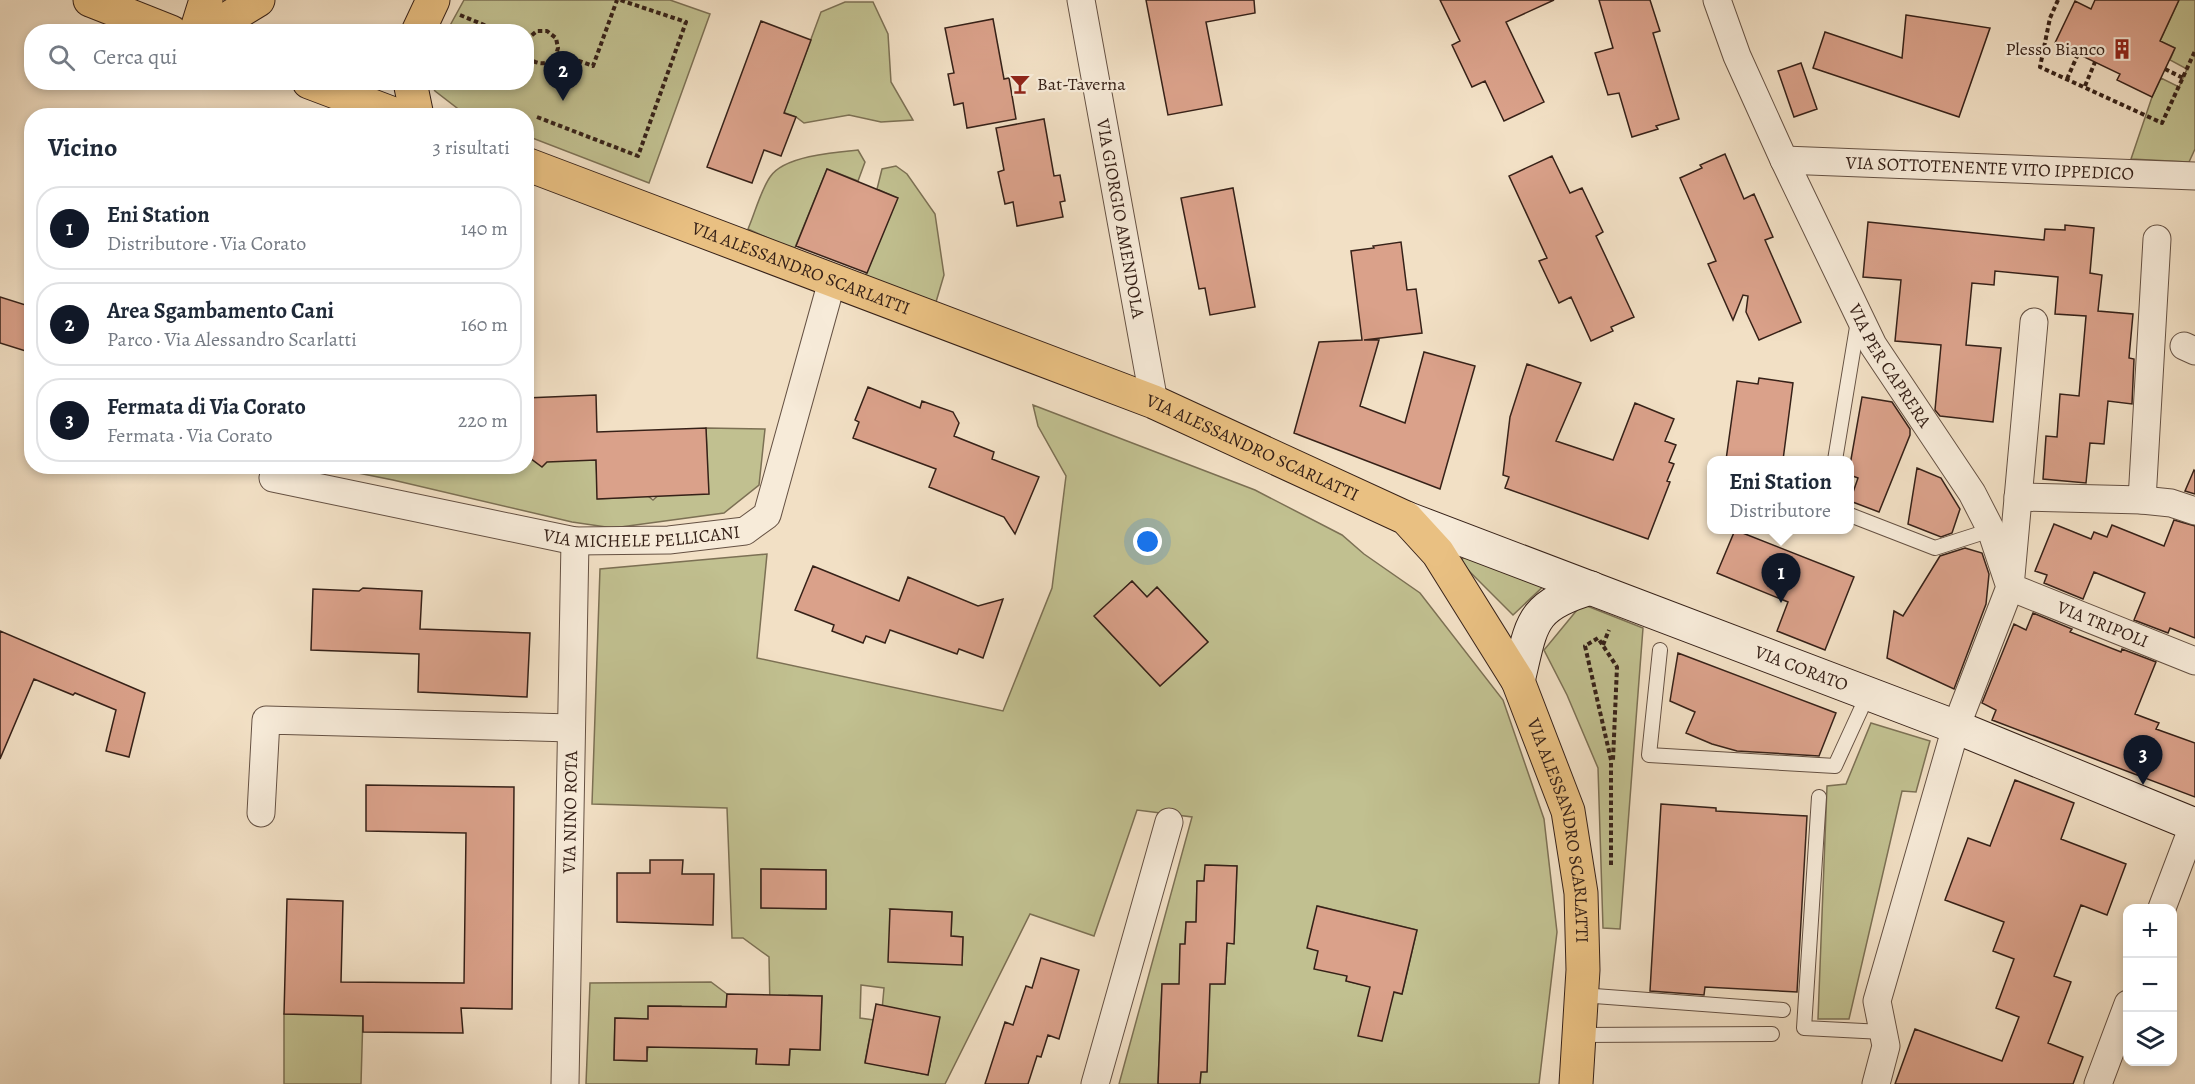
<!DOCTYPE html>
<html lang="it">
<meta charset="utf-8">
<style>
:root{--surface:#fff;--page:#f6f6f7;--text:#1f2937;--muted:#747a83;--line:#e0e1e3;--accent:#111827}
body{margin:0;font-family:Alegreya,serif;background:var(--page);color:var(--text)}
.controls{position:absolute;right:18px;bottom:18px;display:grid;overflow:hidden;border-radius:12px;box-shadow:0 3px 9px #0003}
.controls button{width:54px;height:54px;display:grid;place-items:center;padding:0;border:0;border-bottom:2px solid var(--line);background:var(--surface);color:var(--text);font:30px sans-serif}
.you{position:absolute;left:1148px;top:542px;width:21px;height:21px;margin:-15px;border:4px solid #fff;border-radius:50%;background:#1a73e8;box-shadow:0 0 0 9px #1a73e833}
.badge{display:grid;place-items:center;width:39px;height:39px;border-radius:50%;background:var(--accent);color:#fff;font-size:20px;font-weight:700}
.pin{position:absolute;translate:-50% -50px;filter:drop-shadow(0 2px 3px #0008)}
.pin::after{content:'';position:absolute;top:32px;width:21px;height:18px;background:inherit;clip-path:polygon(0 0,100% 0,50% 100%)}
.popup{position:absolute;left:1707px;top:456px;width:147px;height:78px;box-sizing:border-box;display:grid;place-content:center;border-radius:12px;background:var(--surface);filter:drop-shadow(0 2px 4px #0005);font-size:20px;white-space:nowrap;color:var(--muted)}
.popup b{font-size:22px;color:var(--text)}
.popup::after{content:'';position:absolute;left:50%;top:100%;margin-left:-12px;border:12px solid transparent;border-top-color:var(--surface)}
.list{margin:0;padding:0;list-style:none}
h2{display:flex;justify-content:space-between;align-items:center;height:78px;margin:0;padding:0 24px;font-size:26px}
h2 small{font-size:20px;font-weight:400;color:var(--muted)}
.list li{display:grid;grid-template-columns:39px 1fr auto;gap:18px;align-items:center;box-sizing:border-box;height:84px;margin:0 12px 12px;padding:0 12px;border:2px solid var(--line);border-radius:24px}
.list b{display:block;font-size:22px;white-space:nowrap}
.list p{margin:0;font-size:20px;white-space:nowrap;color:var(--muted)}
.list em{font-size:20px;font-style:normal;color:var(--muted)}
.icon{flex:none;width:33px;height:33px;fill:none;stroke:currentColor;stroke-width:2;stroke-linecap:round;stroke-linejoin:round}
.map{position:relative;flex:none;width:2195px;height:1084px;overflow:hidden}
.search{position:absolute;background:var(--surface);box-shadow:0 3px 9px #0003;left:24px;top:24px;width:510px;height:66px;display:flex;align-items:center;gap:15px;box-sizing:border-box;padding:0 21px;border-radius:24px;color:var(--muted);font-size:22px}
.panel{position:absolute;background:var(--surface);box-shadow:0 3px 9px #0003;left:24px;top:108px;width:510px;height:366px;border-radius:24px}
.map>svg:first-child{display:block}
.green{fill:#c1c090;stroke:#7c7054;stroke-width:1.5;fill-rule:evenodd}
.building{fill:#daa18a;stroke:#362118;stroke-width:1.5}
.lines{fill:none;stroke-linecap:round;stroke-linejoin:round}
.lane-casing{stroke:#655143;stroke-width:16}
.street-casing{stroke:#655143;stroke-width:29}
.secondary-casing{stroke:#362118;stroke-width:35}
.primary-casing{stroke:#362118;stroke-width:35}
.path{stroke:#362118;stroke-width:4;stroke-dasharray:4.5 3;stroke-linecap:butt}
.lane{stroke:#f7ebd9;stroke-width:14}
.street{stroke:#f7ebd9;stroke-width:27}
.secondary{stroke:#f7ebd9;stroke-width:33}
.primary{stroke:#e9c082;stroke-width:33}
.labels{text-anchor:middle;dominant-baseline:central;stroke-width:4.5;stroke-linejoin:round;paint-order:stroke}
.poi-label{font-size:18px;fill:#362118;stroke:#f7ebd9;text-anchor:end}
.street-label{font-size:18px;fill:#362118;stroke:#f7ebd9}
</style>
<div class="map">
<svg width="2195" height="1084" viewBox="0 0 2195 1084">
<rect width="100%" height="100%" fill="#f2e0c5"/>
<filter id="stains"><feTurbulence type="fractalNoise" baseFrequency=".00333" numOctaves="4"/><feColorMatrix values="0 0 0 0 .2 0 0 0 0 .09 0 0 0 0 .02 0 0 0 .5 -.17"/></filter>
<radialGradient id="worn" r=".72"><stop offset=".6" stop-color="#630" stop-opacity="0"/><stop offset="1" stop-color="#630" stop-opacity=".3"/></radialGradient>
<path class="green" d="M464,0H670L710,14L649,183L527,136L526,116L473,115L461,111L435,91L430,83L526,82V32L447,31Z
M2179,0H2195V149L2189,162L2131,159L2152,97L2161,78L2179,87L2187,69L2170,60L2175,48L2160,41Z
M845,2H873L888,34L891,82L913,120L881,122L849,115L804,123L796,117L758,103L787,104L821,12Z
M858,150L865,162L858,181L827,169L794,250L748,229C755,213 760,192 770,177C783,156 835,152 858,150Z
M896,166L907,174L935,214L944,275L936,302L864,279L897,198L877,189L882,169Z
M1033,405L1255,490L1342,535L1364,554L1420,593L1503,700L1544,819L1557,932L1539,1084H1200L1201,1072L1207,1071L1209,984H1225L1227,943H1234L1237,866L1206,865L1204,881H1197L1196,922H1186L1182,984H1162L1158,1084H1119L1192,817L1137,810L1094,936L1030,914L945,1084H586L590,983L711,982L727,994L725,1048L757,1049L756,1063L789,1065L790,1049L820,1050L822,996L789,995L788,1008L770,1007L769,957L743,938H732L727,808L592,804L600,569L767,554L757,658L1003,711L1052,588L1066,476L1038,426ZM1132,581L1147,597L1157,587L1208,642L1160,686L1095,617ZM761,869L826,870V909L761,908ZM1318,906L1417,930L1402,994L1346,981L1347,976L1318,951ZM890,909L952,912L951,936L963,937L962,965ZM861,985L884,988L881,1021L860,1018ZM649,1006H681L680,1047H648L646,1061L614,1060L615,1018L648,1019ZM939,1017L928,1075L865,1062L871,1030Z
M706,428L765,429L759,485L724,513L613,528L572,522L393,480L328,467L526,466L527,458L596,460L598,499L635,497L643,492L653,500L662,492L708,494Z
M1470,549L1550,580L1513,615L1460,562Z
M1582,604L1643,628L1620,929L1603,928L1598,768L1567,695L1544,650Z
M1871,723L1930,741L1916,792L1902,791L1849,1019H1818L1827,786L1846,784Z
M284,1014H363L361,1084H284Z"/>
<path class="building" d="M1146,0H1254L1255,13L1206,22L1222,105L1168,115Z
M1440,0H1554L1506,22L1544,102L1504,121L1485,81L1472,87L1452,45L1460,41Z
M1599,0H1650L1660,31L1653,33L1679,119L1656,126L1658,129L1632,137L1619,93L1608,95L1595,53L1613,48Z
M2095,0H2179L2160,41L2175,48L2152,97L2117,80L2120,74L2055,43L2075,1L2091,9Z
M1906,15L1990,28L1959,117L1813,68L1825,32L1902,58Z
M993,19L1004,79L1009,78L1016,119L967,128L963,103L954,105L948,74L954,73L945,28Z
M761,21L811,40L784,113L796,117L781,156L764,150L752,183L707,167Z
M1801,63L1817,109L1794,117L1778,71Z
M1044,119L1054,176L1060,175L1065,201L1060,202L1063,217L1017,226L1013,202L1005,204L998,172L1004,170L996,128Z
M1725,154L1744,199L1754,194L1773,237L1765,240L1801,322L1759,340L1746,312L1748,296L1743,295L1733,320L1708,264L1716,261L1680,178L1702,168L1700,165Z
M1552,156L1570,193L1582,188L1603,232L1596,236L1634,317L1611,327L1613,331L1591,341L1571,297L1559,303L1539,261L1547,258L1509,176Z
M827,169L898,198L867,273L796,246Z
M1233,188L1255,307L1210,315L1205,288L1199,289L1181,198Z
M1868,222L2044,240L2045,229L2065,230V225L2094,228L2090,273L2102,275L2098,311L2133,314L2129,358L2134,359L2132,404L2108,401L2104,444L2090,443L2086,483L2043,479L2046,436L2057,437L2060,394L2079,396L2086,316L2055,314L2058,277L1995,271L1994,285L1972,283L1966,345L2001,348L1993,422L1940,416L1935,410L1941,345L1895,341L1901,280L1863,277Z
M1401,242L1407,290L1416,289L1422,333L1364,340H1379L1360,406L1405,423L1424,352L1475,366L1440,489L1294,433L1319,342L1362,340L1351,251L1374,248L1373,246Z
M0,297L32,307V353L0,343Z
M1527,364L1581,383L1556,441L1613,460L1635,403L1674,419L1665,441L1676,445L1669,462L1674,464L1667,481L1670,482L1648,539L1505,488L1509,477L1503,475L1510,417Z
M1759,378L1793,383L1783,460H1726L1737,381L1758,384Z
M868,387L920,408L922,401L953,412L959,423L954,436L994,452L992,459L1039,477L1015,534L1004,517L929,487L936,469L853,438L859,422L855,420Z
M596,395L597,432L706,428L709,494L597,499L596,460L547,462L542,467L526,455V398Z
M1862,397L1892,402L1910,429V435L1879,512L1850,501L1858,478L1850,475V465Z
M1917,468L1941,478L1960,509L1952,533L1941,537L1908,524Z
M2194,470L2195,471V494L2185,491Z
M2174,520L2195,526V638L2170,628L2168,633L2134,620L2145,593L2094,572L2083,599L2044,583L2047,575L2035,571L2054,524L2091,539L2094,532L2107,537L2112,525L2164,546Z
M1735,530L1854,577L1825,650L1777,631L1788,602L1717,573Z
M1965,548L1982,553L1989,574L1986,604L1954,689L1887,658L1894,611L1903,616L1940,556Z
M813,566L899,601L908,577L978,606L1003,599L983,658L959,649L957,654L890,630L885,643L866,636L863,643L832,631L834,625L795,610Z
M1132,581L1147,597L1157,587L1208,642L1160,686L1094,616Z
M363,588L422,591L420,629L530,633L527,697L418,692L419,654L311,650L313,589L359,591Z
M2033,613L2072,629L2070,632L2121,652L2122,649L2156,662L2135,714L2159,723L2156,729L2195,743V797L1992,720L1996,710L1982,703L2014,624L2026,630Z
M0,631L145,693L129,757L106,751L116,710L75,693L73,695L34,679L0,759Z
M1678,653L1836,713L1819,756L1737,751L1712,744L1686,733L1695,712L1670,701Z
M2015,780L2074,803L2061,839L2126,864L2107,915L2081,905L2054,976L2071,982L2048,1043L2083,1057L2073,1084H1895L1915,1029L2002,1061L2019,1017L1996,1008L2014,959L1993,951L2004,922L1945,900L1968,838L1990,846Z
M366,785L514,787L512,1009L461,1008L463,1033L363,1032V1016L284,1014L287,899L343,901L341,982L464,983L466,833L366,831Z
M1661,804L1716,808V811L1807,816L1797,992L1705,987L1704,995L1650,991Z
M650,860H683L682,874H714L713,925L617,922V873H650Z
M1205,865L1237,866L1234,944L1227,943L1225,984H1210L1207,1072H1201L1200,1084H1158L1162,984H1179L1180,944H1185L1186,922H1196L1197,881H1204Z
M761,869L826,870V909L761,908Z
M1317,906L1417,930L1402,994L1394,992L1382,1041L1358,1036L1370,987L1346,981L1347,976L1314,969L1318,951L1307,948Z
M890,909L952,912L951,936L963,937L962,965L888,962Z
M1041,958L1079,970L1059,1039L1048,1035L1041,1057L1037,1056L1028,1084H985L1005,1022L1013,1025L1026,986L1032,988Z
M727,994L822,996L820,1050L790,1049L789,1065L756,1064L757,1049L647,1047V1061L614,1060L615,1018L648,1019V1006L726,1007Z
M876,1004L940,1017L928,1075L865,1063Z"/>
<g class="lines">
<g class="lane-casing">
<path id="lane" d="M1835,460L1858,321
M1850,515L1935,548L1991,530
M1660,650L1649,755L1835,766L1868,694
M1819,797L1804,1028L1883,1032
M1581,995L1783,1010
M1579,1035L1772,1034"/>
</g>
<g class="street-casing">
<g id="street">
<path id="s1" d="M1081,0L1154,402"/>
<path id="s2" d="M1717,0L1737,56L1784,160L1873,345L1972,493L1991,530L2010,587L1956,727L1877,1001L1886,1046L1876,1084"/>
<path id="s3" d="M1784,160L2195,176"/>
<path id="s4" d="M2034,322L2010,587L2195,661"/>
<path d="M2184,346L2195,351"/>
<path id="s5" d="M273,478L575,541L669,540L745,531L767,515L832,281"/>
<path d="M2018,497L2142,500L2157,239"/>
<path d="M2142,500L2171,503L2195,511"/>
<path d="M261,813L266,720L571,728"/>
<path d="M2162,908L2195,821"/>
<path id="s6" d="M565,1084L575,541"/>
<path d="M1095,1084L1169,822"/>
<path d="M2098,1084L2128,1004"/>
</g>
</g>
<g class="secondary-casing">
<g id="secondary">
<path id="s7" d="M1406,518L1956,727L2195,825"/>
<path d="M1518,681C1532,624 1529,606 1591,588"/>
</g>
</g>
<g class="primary-casing">
<g id="primary">
<path d="M90,0L171,32"/>
<path d="M196,32L206,0"/>
<path d="M206,32L258,0"/>
<path d="M418,32L433,0"/>
<path d="M309,82L399,116"/>
<path d="M410,82L417,116"/>
<path id="s8" d="M526,164L1154,402L1406,518L1438,553L1518,681L1568,811L1581,893L1583,970L1576,1084"/>
</g>
</g>
<path class="path" d="M2058,0L2050,18L2040,67L2162,123L2195,51
M460,15L501,32
M526,40L537,31H547L556,38L558,48L555,58C545,66 534,65 526,54
M557,53L593,66L617,0
M2165,69L2183,78
M2067,79L2078,54
M2085,86L2095,62
M537,117L638,156L686,22L620,0
M1603,645L1609,630
M1611,865V760L1585,646L1598,638L1617,667L1613,760H1611"/>
<use href="#lane" class="lane"/>
<use href="#street" class="street"/>
<use href="#secondary" class="secondary"/>
<use href="#primary" class="primary"/>
</g>
<defs>
<g id="building-bare" transform="scale(1.62)"><path d="M-4-6H4V6H1V3H-1V6H-4ZM-2.5-4.3h1.7v1.8h-1.7ZM.8-4.3h1.7v1.8H.8ZM-2.5-1h1.7V.8h-1.7ZM.8-1h1.7V.8H.8Z" fill="#8f2418" stroke="#f7ebd9" stroke-width="2.5" paint-order="stroke"/></g>
<g id="bar-bare" transform="scale(1.62)"><path d="M-6-5H6L.8 .8V4.5H3.5V6h-7V4.5H-.8V.8Z" fill="#8f2418" stroke="#f7ebd9" stroke-width="2.5" paint-order="stroke"/></g>
</defs>
<g fill-rule="evenodd">
<use href="#building-bare" x="2122" y="49"/>
<use href="#bar-bare" x="1020" y="84"/>
</g>
<g class="labels">
<g class="poi-label">
<text x="2105" y="49">Plesso Bianco</text>
<text x="1037" y="84" text-anchor="start">Bat-Taverna</text>
</g>
<g class="street-label">
<text stroke="none"><textPath href="#s3" startOffset="206">VIA SOTTOTENENTE VITO IPPEDICO</textPath></text>
<text stroke="none"><textPath href="#s1" startOffset="222">VIA GIORGIO AMENDOLA</textPath></text>
<text stroke="none"><textPath href="#s8" startOffset="294">VIA ALESSANDRO SCARLATTI</textPath></text>
<text stroke="none"><textPath href="#s2" startOffset="405">VIA PER CAPRERA</textPath></text>
<text stroke="none"><textPath href="#s8" startOffset="780">VIA ALESSANDRO SCARLATTI</textPath></text>
<text stroke="none"><textPath href="#s5" startOffset="375">VIA MICHELE PELLICANI</textPath></text>
<text stroke="none"><textPath href="#s4" startOffset="366">VIA TRIPOLI</textPath></text>
<text stroke="none"><textPath href="#s7" startOffset="423">VIA CORATO</textPath></text>
<text stroke="none"><textPath href="#s6" startOffset="272">VIA NINO ROTA</textPath></text>
<text stroke="none"><textPath href="#s8" startOffset="1304">VIA ALESSANDRO SCARLATTI</textPath></text>
</g>
</g>
<rect width="100%" height="100%" filter="url(#stains)"/>
<rect width="100%" height="100%" fill="url(#worn)"/>
</svg>
<div class="controls">
<button>+</button>
<button>−</button>
<button><svg class="icon" aria-label="layers" viewBox="0 0 24 24"><path d="M12 4l9 5-9 5-9-5zM3 14l9 5 9-5"/></svg></button>
</div>
<div class="you"></div>
<div class="pin badge" style="left:1781px;top:603px">1</div>
<div class="popup"><b>Eni Station</b>Distributore</div>
<div class="pin badge" style="left:563px;top:101px">2</div>
<div class="pin badge" style="left:2143px;top:785px">3</div>
<div class="search"><svg class="icon" aria-label="search" viewBox="0 0 24 24"><circle cx="10" cy="10" r="6"/><path d="M15 15l6 6"/></svg>Cerca qui</div>
<section class="panel">
<h2>Vicino<small>3 risultati</small></h2>
<ul class="list">
<li><span class="badge">1</span><div><b>Eni Station</b><p>Distributore · Via Corato</p></div><em>140 m</em></li>
<li><span class="badge">2</span><div><b>Area Sgambamento Cani</b><p>Parco · Via Alessandro Scarlatti</p></div><em>160 m</em></li>
<li><span class="badge">3</span><div><b>Fermata di Via Corato</b><p>Fermata · Via Corato</p></div><em>220 m</em></li>
</ul>
</section>
</div>
